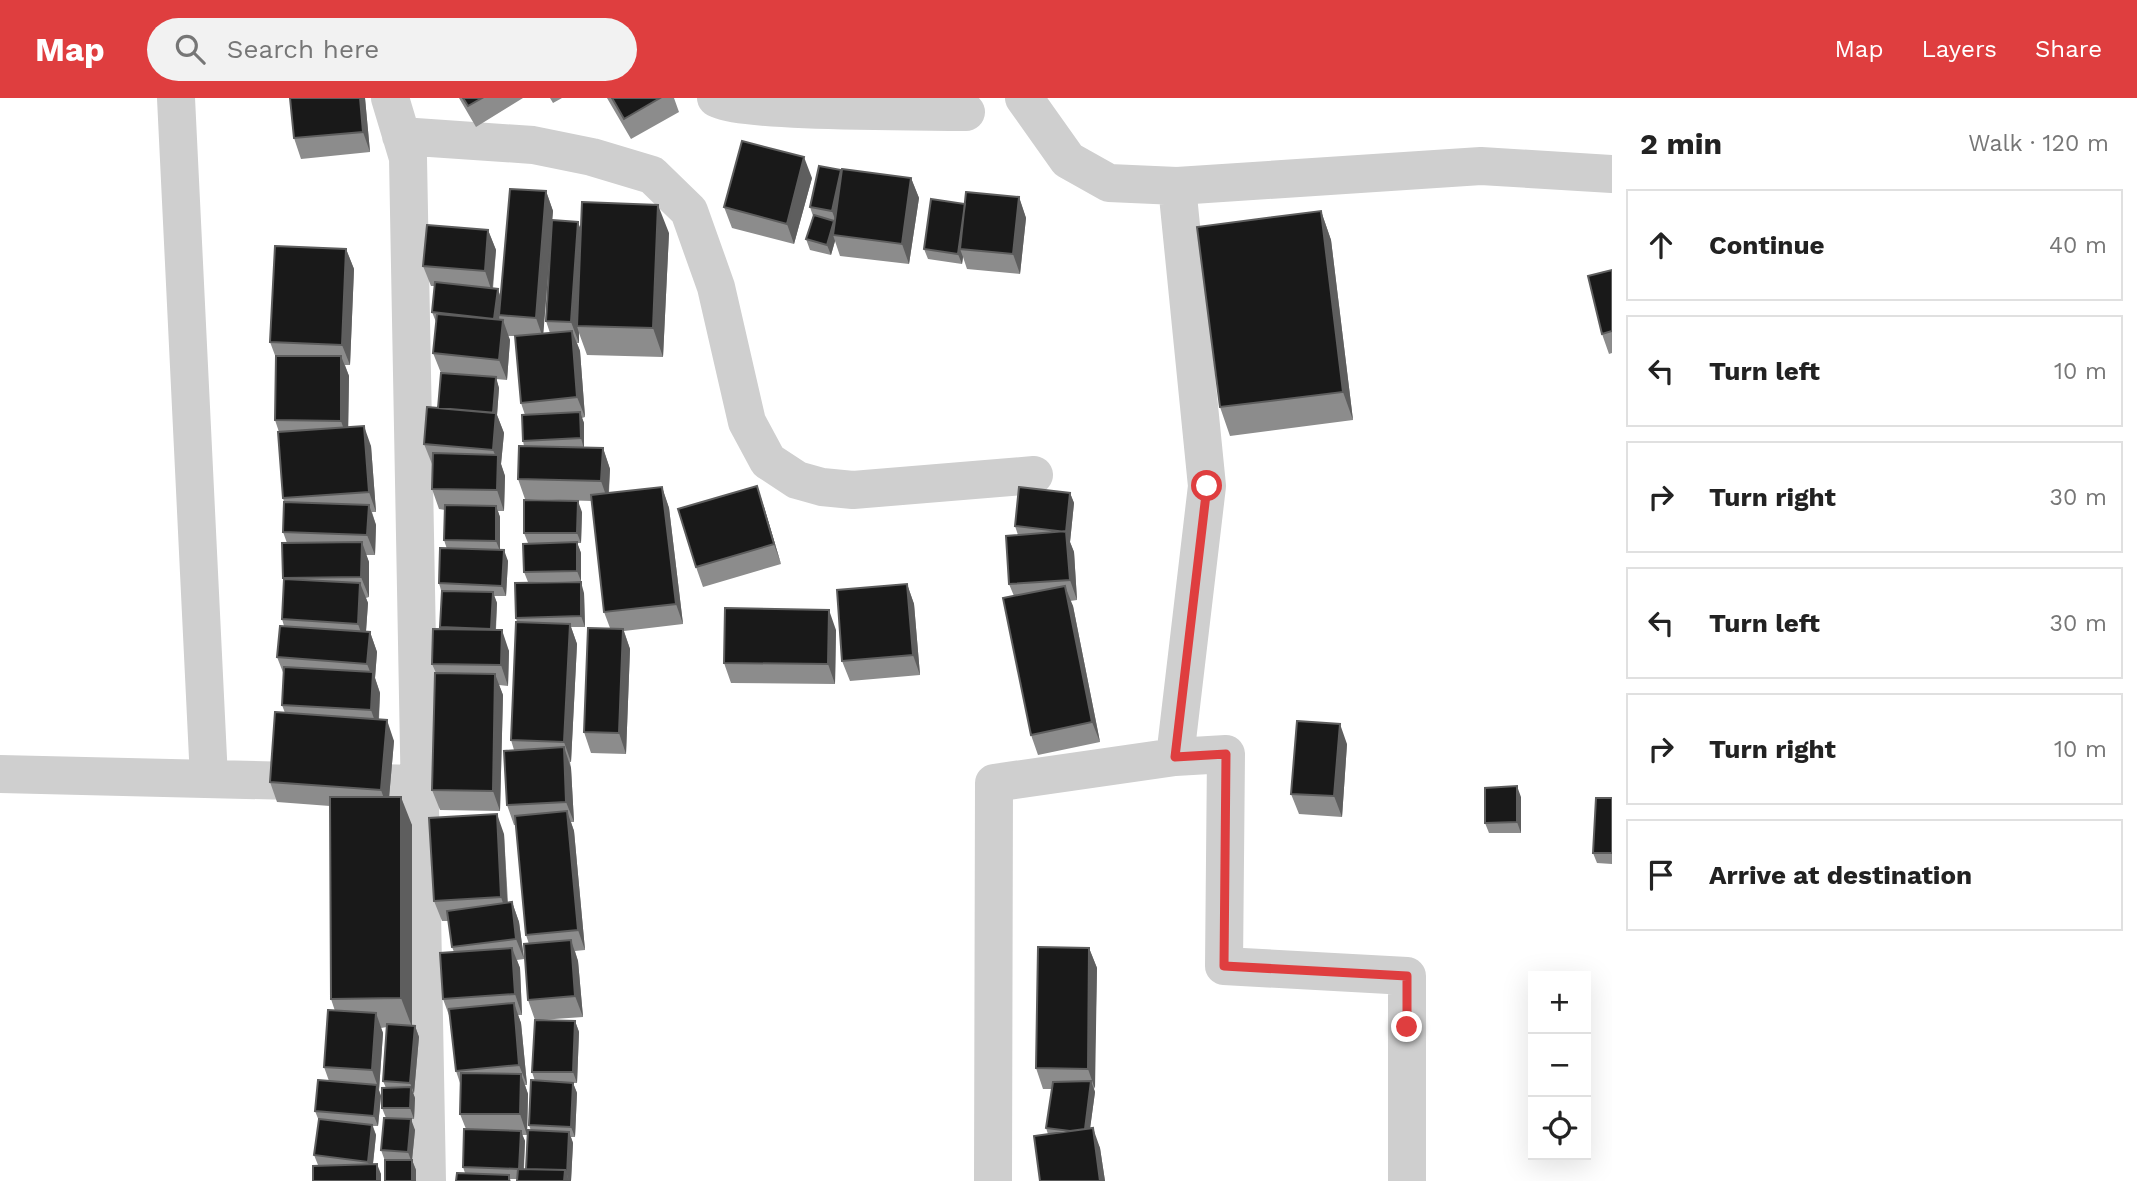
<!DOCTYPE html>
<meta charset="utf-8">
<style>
:root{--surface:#fff;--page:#f2f2f2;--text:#222;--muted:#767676;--line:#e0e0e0;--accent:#df3e3f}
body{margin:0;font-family:"Work Sans",sans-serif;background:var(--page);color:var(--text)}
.controls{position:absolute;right:21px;bottom:21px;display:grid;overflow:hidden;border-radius:0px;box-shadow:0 7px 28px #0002}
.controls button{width:63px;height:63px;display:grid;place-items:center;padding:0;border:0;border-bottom:2px solid var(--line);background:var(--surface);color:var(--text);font:35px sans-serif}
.stop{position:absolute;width:21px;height:21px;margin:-16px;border:5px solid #df3e3f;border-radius:50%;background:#fff}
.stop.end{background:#df3e3f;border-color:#fff;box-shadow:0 2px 7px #0008}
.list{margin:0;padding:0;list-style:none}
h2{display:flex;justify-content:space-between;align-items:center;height:91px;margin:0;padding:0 28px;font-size:30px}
h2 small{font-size:23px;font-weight:400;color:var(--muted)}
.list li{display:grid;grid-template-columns:46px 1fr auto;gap:21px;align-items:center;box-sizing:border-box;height:112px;margin:0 14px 14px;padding:0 14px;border:2px solid var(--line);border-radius:0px}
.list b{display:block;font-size:26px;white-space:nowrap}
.list em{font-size:23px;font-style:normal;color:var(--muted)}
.icon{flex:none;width:38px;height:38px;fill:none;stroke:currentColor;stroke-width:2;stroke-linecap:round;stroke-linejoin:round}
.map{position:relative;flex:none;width:1612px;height:1083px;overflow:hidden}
header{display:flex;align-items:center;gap:42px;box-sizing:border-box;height:98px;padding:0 35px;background:var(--accent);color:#fff}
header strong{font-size:33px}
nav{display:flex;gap:38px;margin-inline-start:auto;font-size:24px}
.search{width:490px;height:63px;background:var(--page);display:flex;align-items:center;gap:18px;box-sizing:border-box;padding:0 24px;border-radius:38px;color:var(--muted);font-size:26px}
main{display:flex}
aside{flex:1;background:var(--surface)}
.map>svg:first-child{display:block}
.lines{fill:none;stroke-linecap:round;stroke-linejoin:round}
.minor{stroke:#cfcfcf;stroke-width:38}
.wall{fill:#8c8c8c;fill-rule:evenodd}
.shaded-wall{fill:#5e5e5e}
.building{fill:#191919;stroke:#5e5e5e;stroke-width:2}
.route{stroke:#df3e3f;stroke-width:9}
</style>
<header>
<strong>Map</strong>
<div class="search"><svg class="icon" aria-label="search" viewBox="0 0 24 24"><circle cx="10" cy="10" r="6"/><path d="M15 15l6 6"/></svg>Search here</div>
<nav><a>Map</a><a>Layers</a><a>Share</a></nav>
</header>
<main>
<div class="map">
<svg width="1612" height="1083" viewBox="0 0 1612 1083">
<rect width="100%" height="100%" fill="#fff"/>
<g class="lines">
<path class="minor" d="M176,0L209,681
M390,0L408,60L427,1083
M716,0C737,15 928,13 966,14
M1024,0L1068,62L1109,85L1177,88L1481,68L1612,76
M401,38L533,47L592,59L652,77L689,113L716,189L747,324L768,363L797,382L822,389L853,392L1034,377
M1175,659L1226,656L1224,868L1407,878V1083
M0,676L418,686
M993,1083L994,685L1175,659L1207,388L1177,88"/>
</g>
<path class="wall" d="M365,0L370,54L301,61L294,40Z
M459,0H523L476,29Z
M550,0H562L553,5Z
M607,0H674L679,14L631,41Z
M842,75L911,80L919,100L909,166L840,158L835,143L831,157L810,152L806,141L813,118L810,109Z
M812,80L794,146L732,130L724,109Z
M546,93L553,113L552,122L578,124L581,133L669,135L663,259L587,257L579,235V245H577L580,253L585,319L582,320L584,325V350H603L610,371L609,395L662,389L669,410L683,526L624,533L630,551L626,656L591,655L584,634L610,530L604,514L592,403L525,401L518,381L524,348L523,343L525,317L521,305L515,238H508L510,242L507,282L496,281L499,290L497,317L504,335L501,366L505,378L504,413H498L500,419V452L508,463L506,498H494L497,505L496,532L509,553L508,588L499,587L503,597L500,713L440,712L432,692L436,575L432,566L441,532L442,496L439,485L447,451L444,442L445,412L439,411L432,391V366L424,346L438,310L441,275L433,255L436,224L432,214L435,188H431L423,168L488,132L496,152L493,191H498L501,200ZM550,158L546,223L550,235H543Z
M1019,99L1026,120L1020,176L967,171L963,159L962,166L928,161L924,151L965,106Z
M1321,113L1331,142L1353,322L1230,338L1220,309Z
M346,151L354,171L350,267H345L349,278L348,329L371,348L376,414H372L376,427L375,457H366L369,464V499L366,500L368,505L366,534H370L377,554L375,580L380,595L379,622L394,643L389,699L412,727V928H415L419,939L414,995H413L415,1000L414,1021H407L415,1032L412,1062L416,1072V1083H385V1063L381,1052L386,1020L382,1010L386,990L383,983L387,929L381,930L383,935L379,992L381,998L378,1028H373L376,1037L373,1066L381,1076V1083H313L318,1067L314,1057L319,1023L315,1013L329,983L324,969L335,913L331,901L330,708L277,704L270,684L285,615L282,607L284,577L277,559L284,528L282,521L284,482L283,480L287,445L283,434L284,404L283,400L279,334L275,322L276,260L270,244Z
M1612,172V255L1609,256L1602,236Z
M1070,395L1074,405L1070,444L1074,454L1077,502L1070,503L1073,508L1100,644L1038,657L1031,637L1014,498L1009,486L1018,437L1015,428Z
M764,409L781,466L703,489L696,469Z
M582,414L581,445H577L581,455V483L528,484L524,474L528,445L524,435Z
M907,486L914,506L920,577L850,583L842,563Z
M584,495L585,529H571L577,546L571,664H570L571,670L574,724H571L574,733L585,852L575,853L578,863L583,919L540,922L575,923L579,934L577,985H573L577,995L575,1039H571L573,1045L571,1083H517V1081H510L511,1083L465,1075L463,1069L466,1031L460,1016L461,988L456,973L450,920L443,901L454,854L452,849L449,823H442L434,803L504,736L508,804H512L519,824L524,861L517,862L520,870L522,917H518L521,925L527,987H525L528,996L527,1035L531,1033L529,1027L535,983L532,974L535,922L528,902L529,846L526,837L516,727H514L507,707L514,652L511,642L517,524L516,520ZM522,1037H527L526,1071H524L525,1043Z
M836,532L835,586L731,585L724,565Z
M1347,646L1342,719L1299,716L1291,696Z
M1521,699V735H1489L1485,725Z
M1612,700V766L1597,765L1593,755Z
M1089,850L1097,870L1094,991L1095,994L1090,1030L1100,1050L1105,1083H1040L1048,1036L1046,1030L1052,991H1043L1036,970Z"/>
<path class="shaded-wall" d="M360,0H365L370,54L363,34Z
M804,59L812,80L794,146L787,126Z
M841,72L845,83L836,124L832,113Z
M911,80L919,100L909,166L902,146Z
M546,93L553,113L543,240L536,220Z
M1019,99L1026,120L1020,176L1013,156Z
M966,106L960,151L963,159L962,166L958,156Z
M658,107L669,135L663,259L653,230Z
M1321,113L1331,142L1353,322L1343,294Z
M834,123L838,134L833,137L835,143L831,157L827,147Z
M578,124L585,144L577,228L579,235V245L571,224Z
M488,132L496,152L492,194L485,173Z
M346,151L354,171L350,267L342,247Z
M498,191L501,202L498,232L494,222Z
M503,222L510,242L507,282L499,262Z
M572,233L580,253L585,319L577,299Z
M341,258L349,278L348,343L341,323Z
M496,279L499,290L497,317L504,335L501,366L505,378L504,413L497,392L498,364L493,352V315Z
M580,314L584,325V351L581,340Z
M364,328L371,348L376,414L369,394Z
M603,350L610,371L608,403L601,383Z
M757,388L764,409L781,466L774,446Z
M662,389L669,410L683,526L676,506Z
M1070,395L1074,405L1070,444L1074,454L1077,502L1070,482L1066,434Z
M578,403L582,414L581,445L577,435Z
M369,407L376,427L375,457L367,437Z
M496,408L500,419V453L496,443Z
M362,444L369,464V499L361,479Z
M577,444L581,455V483L577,473Z
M504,452L508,463L506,498L502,488Z
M581,484L584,495L585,529L581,518Z
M360,485L368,505L365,546L358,526Z
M907,486L914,506L920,577L913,557Z
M1065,488L1073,508L1100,644L1092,624Z
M493,494L497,505L495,542L491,531Z
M829,512L836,532L835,586L828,566Z
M570,526L577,546L571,664L564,644Z
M623,531L630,551L626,656L619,635Z
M502,532L509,553L508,588L501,567Z
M370,534L377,554L375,580L380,595L378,632L371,612L373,581L367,566Z
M495,576L503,597L500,713L493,693Z
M387,622L394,643L388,712L381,692Z
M1340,626L1347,646L1342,719L1334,698Z
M564,649L571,670L574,724L566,704Z
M1517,688L1521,699V735L1517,724Z
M401,699L412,727V929L401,900Z
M567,713L574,733L585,852L578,832Z
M497,716L504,736L508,820L501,799Z
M512,804L519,824L524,861L516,841Z
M571,842L578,863L583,919L575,898Z
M512,850L520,870L522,917L515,896Z
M1089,850L1097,870L1095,991L1088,971Z
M514,905L521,925L527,987L519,967Z
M376,915L383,935L379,992L372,972Z
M575,923L579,934L577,985L573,974Z
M415,928L419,939L414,995L410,985Z
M521,976L528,996L527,1037L520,1016Z
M1091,983L1095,994L1088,1046L1084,1035Z
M573,985L577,995L575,1039L571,1029Z
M377,987L381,998L378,1028L374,1018Z
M411,989L415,1000L414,1021L410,1010Z
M411,1021L415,1032L412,1062L416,1072V1083H412V1065L408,1054Z
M372,1027L376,1037L372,1074L368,1064Z
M1093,1030L1100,1050L1105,1083H1100Z
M521,1033L525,1043L523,1082L519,1071Z
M569,1034L573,1045L571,1083H569L567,1077Z
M377,1066L381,1076V1083H377Z
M565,1072L569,1083H564Z"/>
<path class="building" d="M290,0H360L363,34L294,40Z
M463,0H482L468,8Z
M612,0H660L624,21Z
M742,43L804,59L787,126L724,109Z
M819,68L841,72L832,113L810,109Z
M842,71L911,80L902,146L833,137Z
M510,91L546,93L536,220L499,217Z
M966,94L1019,99L1013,156L960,151Z
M931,101L965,106L958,156L924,151Z
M582,104L658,107L653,230L577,228Z
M1321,113L1343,294L1220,309L1197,129Z
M814,117L834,123L827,147L806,141Z
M552,122L578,124L571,224L546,223Z
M427,127L488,132L485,173L423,168Z
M275,148L346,151L342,247L270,244Z
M1612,172V233L1602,236L1588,178Z
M435,184L498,191L494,221L432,214Z
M437,216L503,222L499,262L433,255Z
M572,233L577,299L521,305L515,238Z
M276,258H341V323L275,322Z
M441,275L496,279L493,315L438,310Z
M427,309L496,315L493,352L424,346Z
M580,314L581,340L523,343L522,317Z
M364,328L369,394L283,400L278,334Z
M519,348L603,350L601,383L518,381Z
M433,355L498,357L497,392L432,391Z
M757,388L774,446L696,469L678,411Z
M662,389L676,506L604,514L591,397Z
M1019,389L1070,395L1066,434L1015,428Z
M524,402L578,403L577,435H524Z
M284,404L369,407L367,437L283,434Z
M445,407L496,408V443L444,442Z
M1066,433L1070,482L1009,486L1006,438Z
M362,444L361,479L283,480L282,445Z
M577,444V473L524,474L523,446Z
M440,450L504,452L502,488L439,485Z
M284,481L360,485L358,526L282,521Z
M581,484V518L516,520L515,485Z
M907,486L913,557L842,563L837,492Z
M1065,488L1092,624L1031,637L1003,500Z
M442,493L493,494L491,531L440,529Z
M725,510L829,512L828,566L724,565Z
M516,524L570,526L564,644L511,642Z
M280,528L370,534L367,566L277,559Z
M588,530L623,531L619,635L584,634Z
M433,531L502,532L501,567L432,566Z
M284,569L373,574L371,612L282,607Z
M435,575L495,576L493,693L432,692Z
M275,614L387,622L381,692L270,684Z
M1297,623L1340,626L1334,698L1291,696Z
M564,649L566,704L507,707L504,653Z
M1517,688V724L1485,725V690Z
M330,699H401V900L331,901Z
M1596,700H1612V755H1593Z
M567,713L578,832L526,837L515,718Z
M497,716L501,799L434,803L429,720Z
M512,804L516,841L452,849L447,813Z
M571,842L575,898L528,902L524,846Z
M1038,849L1089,850L1088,971L1036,970Z
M512,850L515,896L443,901L440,855Z
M514,905L519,967L456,973L449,911Z
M328,912L376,915L372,972L324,969Z
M535,922L575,923L573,974H532Z
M387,926L415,928L410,985L383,983Z
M461,975L521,976L520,1016H460Z
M318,982L377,987L374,1018L315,1013Z
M531,982L573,985L571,1029L529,1027Z
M1091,983L1085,1031L1070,1033L1046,1030L1053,984Z
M411,989L410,1010H382V990Z
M384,1020L411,1021L408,1054L381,1052Z
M319,1021L372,1027L368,1064L314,1057Z
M1093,1030L1100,1083H1040L1034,1038Z
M464,1031L521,1033L519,1071L463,1069Z
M528,1032L569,1034L567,1077L565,1072L526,1071Z
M385,1062H412V1083H385Z
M377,1066V1083H313V1068Z
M518,1071L565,1072L564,1083H517Z
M457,1075L509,1077V1083H456Z"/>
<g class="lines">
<path class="route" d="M1207,388L1175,659L1226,656L1224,868L1407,878V929"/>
</g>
</svg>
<div class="controls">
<button>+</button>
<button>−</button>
<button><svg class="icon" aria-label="locate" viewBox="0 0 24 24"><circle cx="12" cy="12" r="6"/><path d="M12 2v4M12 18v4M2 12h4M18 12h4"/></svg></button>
</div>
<div class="stop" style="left:1207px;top:388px"></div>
<div class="stop end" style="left:1407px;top:929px"></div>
</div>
<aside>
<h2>2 min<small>Walk · 120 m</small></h2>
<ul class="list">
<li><svg class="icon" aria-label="ahead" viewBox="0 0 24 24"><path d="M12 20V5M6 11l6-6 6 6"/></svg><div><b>Continue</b></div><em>40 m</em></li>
<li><svg class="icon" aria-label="left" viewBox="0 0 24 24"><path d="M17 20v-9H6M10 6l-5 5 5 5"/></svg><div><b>Turn left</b></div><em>10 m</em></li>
<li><svg class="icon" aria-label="right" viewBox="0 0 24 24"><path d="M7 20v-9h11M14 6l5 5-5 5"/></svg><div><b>Turn right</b></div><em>30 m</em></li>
<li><svg class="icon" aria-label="left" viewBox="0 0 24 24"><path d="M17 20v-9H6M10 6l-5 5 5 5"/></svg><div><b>Turn left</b></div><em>30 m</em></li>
<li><svg class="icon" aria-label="right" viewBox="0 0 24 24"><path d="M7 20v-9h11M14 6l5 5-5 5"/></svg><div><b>Turn right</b></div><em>10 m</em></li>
<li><svg class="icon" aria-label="arrive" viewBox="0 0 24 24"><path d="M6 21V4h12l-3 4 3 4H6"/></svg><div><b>Arrive at destination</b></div></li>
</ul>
</aside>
</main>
